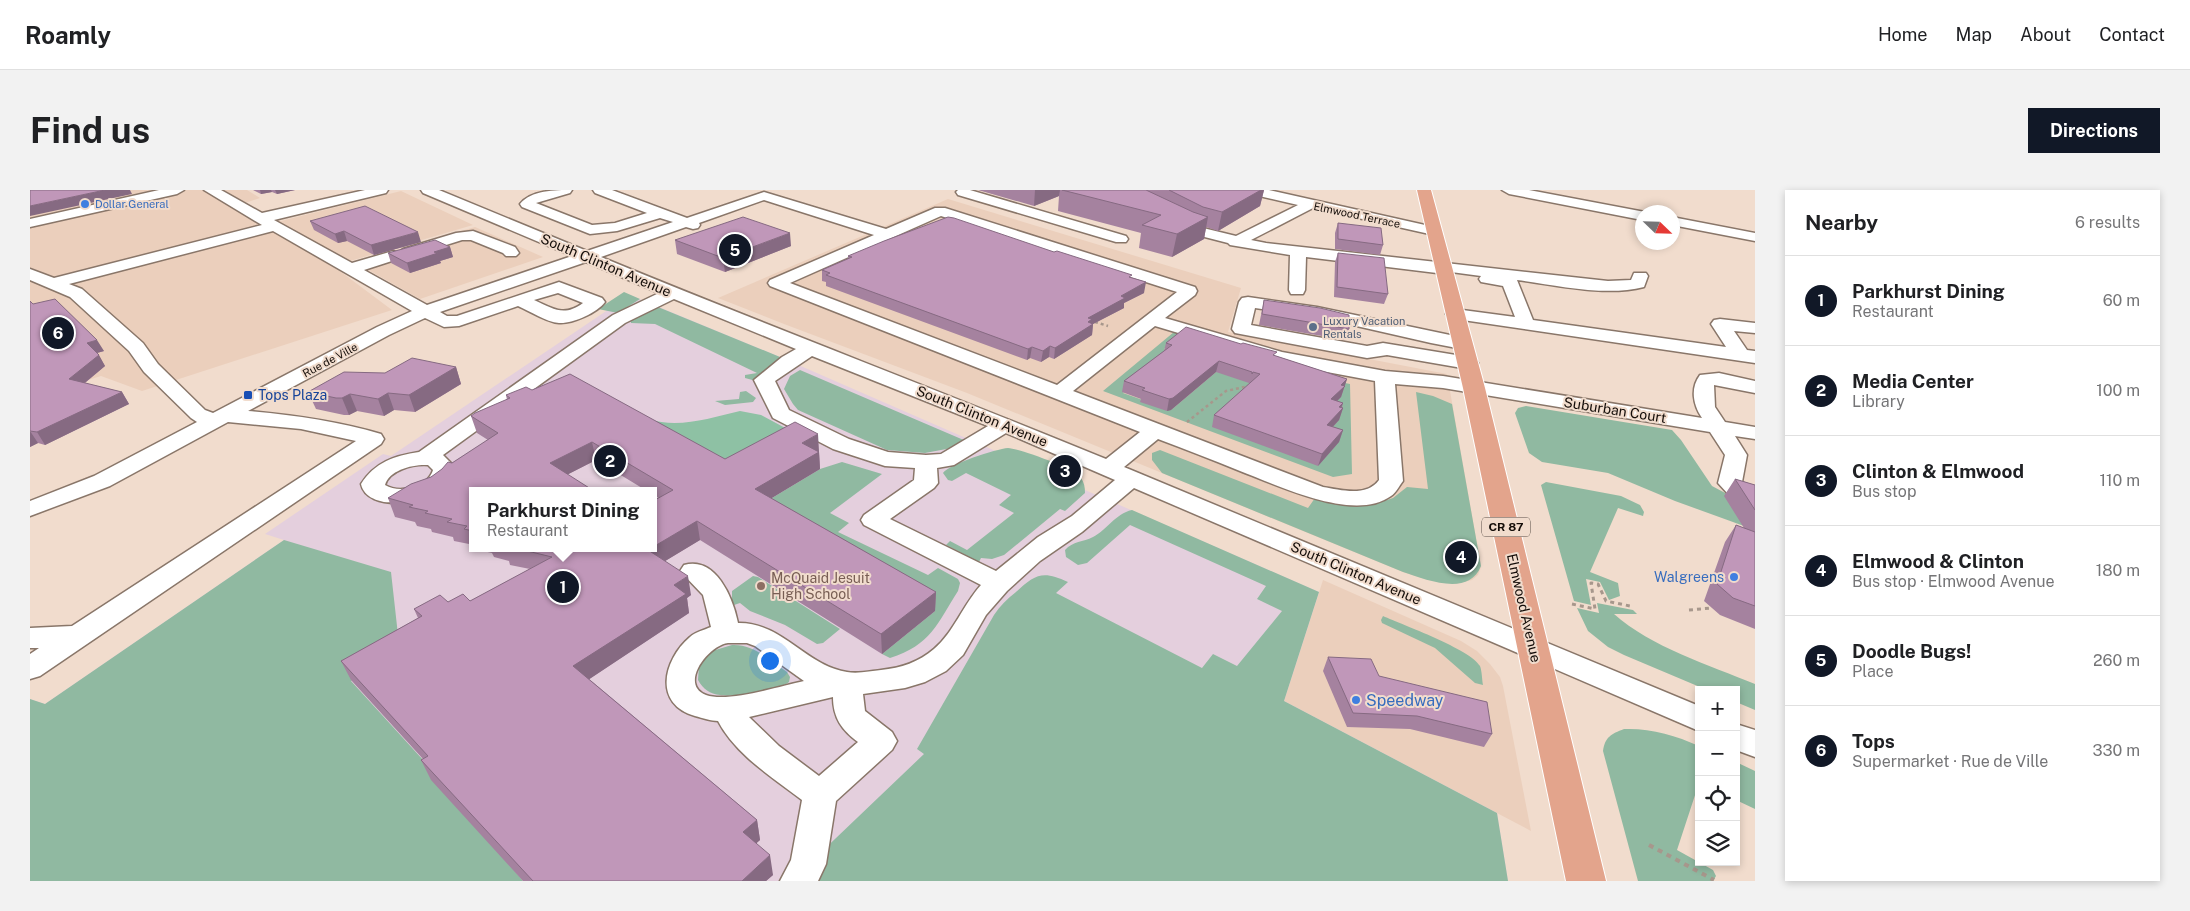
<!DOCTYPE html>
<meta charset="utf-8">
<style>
:root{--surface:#fff;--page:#f2f2f2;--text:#202124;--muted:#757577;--line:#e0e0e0;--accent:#111827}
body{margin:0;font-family:"Public Sans",sans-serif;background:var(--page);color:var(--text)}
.controls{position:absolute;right:15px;bottom:15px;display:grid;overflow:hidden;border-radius:0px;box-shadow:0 2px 8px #0003}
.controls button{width:45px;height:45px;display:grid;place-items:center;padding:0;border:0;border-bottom:1px solid var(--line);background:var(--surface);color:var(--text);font:25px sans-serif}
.compass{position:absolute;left:1605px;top:15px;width:45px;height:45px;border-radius:50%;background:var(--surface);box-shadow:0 2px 8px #0003;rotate:113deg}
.you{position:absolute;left:739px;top:470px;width:18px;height:18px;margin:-12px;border:4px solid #fff;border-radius:50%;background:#1a73e8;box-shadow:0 0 0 8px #1a73e833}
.badge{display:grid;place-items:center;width:32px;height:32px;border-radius:50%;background:var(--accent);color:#fff;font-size:16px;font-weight:700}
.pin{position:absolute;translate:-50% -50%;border:2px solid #fff;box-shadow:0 1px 5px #0006}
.popup{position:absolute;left:439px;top:297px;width:188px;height:65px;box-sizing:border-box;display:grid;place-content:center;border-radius:0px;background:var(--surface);filter:drop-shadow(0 1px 4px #0005);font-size:16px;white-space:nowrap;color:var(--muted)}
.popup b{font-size:19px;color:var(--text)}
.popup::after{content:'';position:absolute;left:50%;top:100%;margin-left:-10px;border:10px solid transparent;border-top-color:var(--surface)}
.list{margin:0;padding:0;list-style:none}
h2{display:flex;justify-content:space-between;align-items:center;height:65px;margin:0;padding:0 20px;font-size:21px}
h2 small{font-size:16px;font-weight:400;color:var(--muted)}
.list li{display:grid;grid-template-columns:32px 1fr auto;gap:15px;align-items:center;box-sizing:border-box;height:90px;padding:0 20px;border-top:1px solid var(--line)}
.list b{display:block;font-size:19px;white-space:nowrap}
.list p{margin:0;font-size:16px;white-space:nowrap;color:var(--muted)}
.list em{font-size:16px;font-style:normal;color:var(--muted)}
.icon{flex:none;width:28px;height:28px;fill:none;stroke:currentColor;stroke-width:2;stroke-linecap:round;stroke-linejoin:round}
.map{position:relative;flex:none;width:1725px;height:691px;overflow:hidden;border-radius:0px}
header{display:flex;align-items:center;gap:30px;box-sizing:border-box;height:70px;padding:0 25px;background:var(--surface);border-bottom:1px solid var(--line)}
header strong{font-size:24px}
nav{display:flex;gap:28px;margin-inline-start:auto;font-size:18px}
.intro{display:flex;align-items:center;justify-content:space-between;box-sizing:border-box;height:120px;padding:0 30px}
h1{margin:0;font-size:35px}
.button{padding:12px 22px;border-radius:0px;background:var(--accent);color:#fff;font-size:18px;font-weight:700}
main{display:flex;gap:30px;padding:0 30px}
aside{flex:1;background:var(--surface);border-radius:0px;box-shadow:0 2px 8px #0003}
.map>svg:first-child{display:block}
.built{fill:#ebcfbc}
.education{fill:#e4cfdd;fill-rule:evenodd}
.green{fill:#90b9a1;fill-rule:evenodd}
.forest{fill:#8ec1a4}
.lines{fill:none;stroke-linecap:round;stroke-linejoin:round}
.minor-casing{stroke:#897669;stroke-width:3}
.major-casing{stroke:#fff;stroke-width:2}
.path-far2{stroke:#a7978c;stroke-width:2.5;stroke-dasharray:3 3;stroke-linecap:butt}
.path-far1{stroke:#a7978c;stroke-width:3;stroke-dasharray:4 4;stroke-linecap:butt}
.path{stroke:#a7978c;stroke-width:4;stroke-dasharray:5 5;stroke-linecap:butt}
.minor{fill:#fff;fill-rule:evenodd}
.major{fill:#e3a48c;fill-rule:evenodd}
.wall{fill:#a5829f;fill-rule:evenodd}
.shaded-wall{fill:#866a82}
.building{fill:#c097b9;stroke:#866a82}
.shop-dot{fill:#3f7fe0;stroke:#f1dccd;stroke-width:2}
.service-dot{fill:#5c6f8a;stroke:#f1dccd;stroke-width:2}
.transit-dot{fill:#1a4fb4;stroke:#f1dccd;stroke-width:2}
.education-dot{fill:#8d6e63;stroke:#f1dccd;stroke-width:2}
.labels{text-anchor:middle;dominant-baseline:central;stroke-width:4;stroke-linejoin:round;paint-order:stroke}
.far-shop-label{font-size:11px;fill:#366cbe;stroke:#f1dccd;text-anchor:start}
.far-street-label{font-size:11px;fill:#140d09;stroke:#f1dccd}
.far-service-label{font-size:11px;fill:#4e5e75;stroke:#f1dccd;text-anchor:start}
.shield{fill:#f1dccd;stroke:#564b44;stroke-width:1}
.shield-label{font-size:12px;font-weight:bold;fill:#140d09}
.street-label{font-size:14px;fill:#140d09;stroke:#f1dccd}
.transit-label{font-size:14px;fill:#164399;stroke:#f1dccd;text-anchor:start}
.shop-label{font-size:14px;fill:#366cbe;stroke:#f1dccd;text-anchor:end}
.education-label{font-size:14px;fill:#785e54;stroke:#f1dccd;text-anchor:start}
.near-shop-label{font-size:16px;fill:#366cbe;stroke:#f1dccd;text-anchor:start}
</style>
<header>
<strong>Roamly</strong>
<nav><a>Home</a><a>Map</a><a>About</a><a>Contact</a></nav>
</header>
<div class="intro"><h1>Find us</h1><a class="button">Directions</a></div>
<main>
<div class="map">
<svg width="1725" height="691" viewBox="0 0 1725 691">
<rect width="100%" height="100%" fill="#f1dccd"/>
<path class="built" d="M0,0H217L230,8L215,13L251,31L371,1L443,35L303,76L362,120L112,201L71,186L0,208Z
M918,9L1211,98L1198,142L1417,184L1451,376L1448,385L1442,390L1425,394L1398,390L1373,382L937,203L754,134L688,108Z
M445,37L513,67L390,109L324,72Z
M1293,390L1431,451L1447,461L1460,474L1470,487L1473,496L1501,641L1254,511Z"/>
<path class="education" d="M600,105L750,167L1289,402L1254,511L1467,623L1478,691H0V509L15,514L254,350L235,344L353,264L361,266ZM443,301H623V358H443Z"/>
<path class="green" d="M594,102L610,109L588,123L568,119Z
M628,117L750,167L726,191L715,188V185L727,183L625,134L601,133L600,128L621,118Z
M1144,142L1263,175L1261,182L1320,194L1322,284L1303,287L1073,201ZM1146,150L1186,182L1141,220L1093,203L1136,160L1134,159ZM1261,184L1310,207L1297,221L1289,245Z
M770,180L943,254L895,263L857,260L768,220L763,214L754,199L760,186Z
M716,201L726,208L723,212L695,215L685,211L709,209L710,202Z
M1386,202L1403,206L1422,214L1451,376C1439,407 1397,390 1373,382L1132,283L1122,270V263L1130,260L1278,318L1285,308L1337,314L1348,313L1363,308L1377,297L1398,299Z
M1496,216L1642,240L1651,250L1682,296L1714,313L1725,340L1645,311L1578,283L1512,272L1499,263L1485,223L1488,218Z
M978,258C991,259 1043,278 1051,288C1054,292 1055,297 1055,303L1035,321L1030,319L974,365L962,369L951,368L949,372L916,355L920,351L937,360L984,323L969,315L981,305L936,283L922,291L918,290L913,283C919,274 966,259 978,258Z
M812,272L852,284L800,323L819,333L808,342L898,385L908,378L928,389L930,393L928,401C907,434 901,455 860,468L852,464L905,421L727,317L790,279Z
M1516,292L1591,306L1610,315L1614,322L1613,326L1588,318L1560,382L1588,393L1590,406L1579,410L1570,392L1556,389L1561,415L1544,411L1511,295Z
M1102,320L1289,402L1254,511L1467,623L1478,691H761L894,564L887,559L964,425C970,416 977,409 986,402C1005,384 1013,380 1038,392L1026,403L1172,478L1183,464L1207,476L1252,421L1227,409L1236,396L1100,335L1057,373L1048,375L1036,367L1035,360C1043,351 1053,352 1063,347C1078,339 1085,324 1102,320Z
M254,350L361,382L370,463L321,491L394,571L493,691H0V509L15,514Z
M723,386L728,387L810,439L793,453L787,454L755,435L720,421L710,413L704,415L702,410V401Z
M1567,413L1603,420L1607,424H1584C1621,457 1679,475 1725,494V520L1706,512V500H1677L1594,465L1578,457L1558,441L1547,418L1569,423Z
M1353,426C1373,435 1440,459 1450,476C1452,481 1452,490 1453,495L1445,493L1405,458L1352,433L1351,430Z
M702,455C724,454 740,470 757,482L760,487L759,492C751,500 702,508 690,505C680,504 673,499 668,490L669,475L682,461Z
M1594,539C1620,538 1645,545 1669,556V593L1647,660L1683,680L1686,686L1683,691H1608L1573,561C1575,547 1581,544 1594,539Z
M1706,572L1725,581V619L1706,610Z"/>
<path class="forest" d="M710,221L731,225L772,247L707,292L618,229C649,239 679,228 710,221Z"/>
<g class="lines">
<g class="minor-casing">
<path id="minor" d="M129,0H154L147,4L0,37V29Z
M174,0H191L232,23L335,0H358L356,3L244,30L322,73L363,61L368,63L371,66L368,69L334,80L397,115L542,66L393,3L391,0H409L557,61L643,32L630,28L587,41L560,44L492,17L490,14C501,0 525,0 542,0L540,3L506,13L562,35L585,33L617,23L565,3L563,0H582L657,28L734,2L856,39L905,18H915L1165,97L1167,101L1165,105L1135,128L1252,162L1355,181L1413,186L1672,228C1663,215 1660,198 1670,185L1689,183L1725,191V203L1684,195L1685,217L1695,232L1725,237V249L1705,246L1717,265L1712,292L1725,299V314L1699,305L1688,293L1695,265L1680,242L1413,198L1365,194L1373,291C1369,296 1366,303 1361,306C1324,333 1247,295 1210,281C1183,270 1155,259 1128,249L1094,277L1669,516V541L1104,298L1052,342L1010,371L977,401L956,425L933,465L916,481L895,492L875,498L833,504L835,521L862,542L867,551L862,560L806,611L796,674L788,691H750L761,670L772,610C742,587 706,565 688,531C681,531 673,528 665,526C623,514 633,470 660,447C665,442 674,440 681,437L673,405L650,381L654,375C686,366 703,408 708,433C752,432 776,476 817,482C828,484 841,481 851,480C871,478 889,472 904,459C924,442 933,415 951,395L834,335L831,330L834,325L884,290L885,278L855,276L803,259L743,228L724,190L752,167L766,159L644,109L595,133L413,265L426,278C424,286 421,293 415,298C399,314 337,323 331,294C345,272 364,266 389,262L583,125L629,103L556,72L410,122L417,126H427L529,92L572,108L575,112C567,123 542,134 529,133C516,132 500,121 488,116L429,136L414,137L395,128L359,145L218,221C263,225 307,231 351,244L354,249L351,254L10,486L0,489V464L9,458H0V438L42,436L326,251L271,239L198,232L80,296L0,326V311L64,286L167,232L161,228L114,182L99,161L40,107L0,90V79L24,88L232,35ZM734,10L844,45L740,90L738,93L740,96L1110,242L1076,269C908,200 738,136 571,67L656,37L663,39L668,38L670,35L669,33ZM911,26L1147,102L1027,195L760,93ZM243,41L382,121L347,137L183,223L175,220L128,174L113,153L52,99L39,94ZM528,103L553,113C534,127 524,119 504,110ZM1125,136L1249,173L1345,191L1349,290C1337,307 1311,300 1293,297L1043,201ZM782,166L958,236L911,264L896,265L858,262L819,249L759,220L745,191ZM976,243L1085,290L1042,326L1008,347L966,381L860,329L904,298L908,293L907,278L924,275ZM398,275L403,280C398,297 370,304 355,295C359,280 383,274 398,275ZM698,453H717L725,456L774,491C750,496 698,513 676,505C649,495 677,456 698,453ZM803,507C803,528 812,540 828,552L789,586L749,556L719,527Z
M928,0H940L1096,46L1098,49L1096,52H1086L928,5L926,2Z
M1214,0H1239L1404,37L1409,38L1411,41L1409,44L1404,45L1283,18L1221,50L1236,53L1578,91L1601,90L1604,83H1616L1618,86L1614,97C1575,107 1526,95 1487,90L1503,130L1696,157L1681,134L1684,130L1690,129L1725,133V143L1704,141L1717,160L1725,161V173L1419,128L1416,124L1419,120L1425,119L1485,127L1473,96L1451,92L1449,89L1451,86L1421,82L1415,84L1276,67L1275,100L1273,104H1261L1259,100L1260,65L1200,55L1198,53L1159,43L1138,34L1136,31L1143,27L1169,37L1206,46L1268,15L1216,3Z
M1472,0H1499L1615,22H1612V30L1479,4Z
M1642,27L1725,43V51L1642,35Z
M443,41L485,57L489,63L486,66H476L473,63L441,50H432L378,67L373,65L370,62L373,59L426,43Z
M1218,107L1287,117L1439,149L1441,153L1439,157L1432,159L1401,153L1287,127L1225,118L1221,135L1337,156L1353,153L1438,167L1445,169L1448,173L1445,177L1438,179L1357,165L1337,168L1205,143L1202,139L1209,112L1212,108Z
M1706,534L1725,540V567L1706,560Z"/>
</g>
<g class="major-casing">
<path id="major" d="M1387,0H1401L1455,198L1576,691H1536L1433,198Z"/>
</g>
<path class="path-far2" d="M1065,132L1078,136
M1157,232L1196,201L1219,196"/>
<path class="path-far1" d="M1542,414L1565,419L1561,393L1568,394L1576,411L1600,416
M1659,420L1682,418"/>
<path class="path" d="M1619,655L1684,690"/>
<use href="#minor" class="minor"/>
<use href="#major" class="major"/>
</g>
<path class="wall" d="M223,0H265L247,4L242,2L231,4Z
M948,0H1234L1230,16L1188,41L1176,37L1174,49L1142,67L1109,58L1111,43L1028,21L1029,6L1004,16Z
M280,31L391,52L344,65L317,51L308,53L284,40Z
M1308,33L1353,55L1350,65L1305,59V43Z
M645,50L761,56L695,82L647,64Z
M420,57L423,67L410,71L411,73L380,83L361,73L358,63Z
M1024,62L1102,88L1114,103L1094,113V118L1063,134L1062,145L1024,169L1019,167L1011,172L1000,168L997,170L796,96V92L792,91V80L818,69V66Z
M1308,63L1358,104L1354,114L1304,107L1305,72Z
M1234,110L1319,139L1315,150L1229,135Z
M3,114L74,161L67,163L75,176L55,193L92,202L99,214L15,255L8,253L0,257Z
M1136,153L1246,166L1317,189L1311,207L1307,211L1313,213L1312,217L1313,218L1309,230L1303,237L1313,240L1309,252L1288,276L1182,237L1184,225L1219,195V193L1186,182L1141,220L1137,221L1110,212L1111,209L1092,202L1094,191L1134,161Z
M426,177L431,194L385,222L364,220L354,226L327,221L319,225H314L286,219L278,202L355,183Z
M502,200L695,269L789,262L790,279L741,308L906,402L905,421L852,464L670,350L635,371L661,405L657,408L659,423L559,489L727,630L730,650L726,653L743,685L736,691H493L401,590L391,570L393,569L321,490L311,471L388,428L384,419L418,412L440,411L500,379L480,375L479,371L464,367L462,363L440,358L439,354L424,351L423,347L402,342L401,339L387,336L385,332L365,327L358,308L401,287L422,273L458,250L447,243L441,226L477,210L476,205ZM566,270L617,301H623V305L629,308L623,358H443V301L538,284Z
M1705,289L1725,295V439L1690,425L1674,411L1695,352L1706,335L1714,338L1694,306Z
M1298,467L1349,486L1462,544L1454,557L1380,539L1317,537L1293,481Z"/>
<path class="shaded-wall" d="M75,0H100L102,4L0,26V16Z
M230,0H241L242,2L231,4Z
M245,0H265L247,4Z
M1005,0H1030L1029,6L1004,16Z
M1231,0H1234L1230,16L1188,41L1192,22Z
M1178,27L1174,49L1142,67L1147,44Z
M314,41L317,51L308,53L305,44Z
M388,42L391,52L344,65L341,55Z
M760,43L761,56L695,82L693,68Z
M420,57L423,67L410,71L411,73L380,83L377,73L404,62Z
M1116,92L1114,103L1094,113V118L1063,134L1062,145L1024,169L1025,158L1058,128L1091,106Z
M67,150L74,161L63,164L57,153Z
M1020,156L1019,167L1011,172L1013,161Z
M1002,157L1000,168L997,170L998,159Z
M69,165L75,176L46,200L39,189Z
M1189,171L1186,182L1141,220L1137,221L1139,209Z
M426,177L431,194L385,222L379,205Z
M1317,189L1311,207L1297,221L1301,209L1311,195Z
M92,202L99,214L15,255L7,242Z
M358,203L364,220L354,226L348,209Z
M320,204L327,221L319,225L312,208Z
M1313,213L1310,221L1313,218L1309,230L1293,247L1297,235L1309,217Z
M1313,240L1309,252L1288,276L1292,264Z
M0,241L8,253L0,257Z
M788,244L790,279L727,317L725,299L772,253Z
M562,252L566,270L525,291L520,273Z
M667,331L670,350L622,379L618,360L620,358H623V357Z
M658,386L661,405L657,408L659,423L549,496L543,476L644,395Z
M906,402L905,421L852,464L851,444Z
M727,630L730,650L717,662L713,642Z
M740,665L743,685L736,691H712Z"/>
<path class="building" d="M0,0H75L0,16Z
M1032,0H1116L1163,22L1178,27L1147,44L1112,35L1131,25Z
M1139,0H1231L1192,22L1173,17Z
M335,16L388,42L341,55L314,41L305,44L280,31Z
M713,27L760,43L693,68L645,50Z
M918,27L924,28L1024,62L1027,61L1102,85L1099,87L1116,92L1091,106L1095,108L1058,128L1062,129L1058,132L1063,134L1025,158L1020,156L1013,161L1002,157L998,159L796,85L800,83L792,80L822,67L818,66L854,51Z
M1308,33L1351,38L1353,55L1308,49Z
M405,50L420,57L404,62L408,63L377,73L358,63Z
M1308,63L1354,68L1358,104L1307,97Z
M25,109L67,150L57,153L69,165L39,189L92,202L7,242L0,241V111L3,114Z
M1234,110L1290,118L1319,125V139L1232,124Z
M1156,137L1211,154L1213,153L1247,162L1243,165L1317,189L1311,195L1315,196L1301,209L1313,213L1309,217L1313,218L1297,235L1313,240L1292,264L1184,225L1230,184L1223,182L1222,184V182L1189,171L1143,208L1139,209L1112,200L1115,198L1094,191L1142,155L1136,153Z
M382,168L426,177L379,205L358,203L348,209L320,204L312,208H306L278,202L314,182L355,183Z
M540,184L695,269L765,232L788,244L772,253L789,262L725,299L906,402L851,444L667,331L623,357V311L643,300L562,252L520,273L564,301H443V341L434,339L437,336L417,332L422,329L395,323L398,321L379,317L383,315L358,308L381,294L401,287L412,279L418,272L422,273L468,243L441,226L445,223L480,208L476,205L496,197L502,200Z
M1705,289L1725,295V320Z
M1706,335L1725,342V416L1703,408L1687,394Z
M485,358H620L618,360L658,386L644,395L656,404L543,476L727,630L713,642L740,665L712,691H503L391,570L398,566L311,471L392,426L384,419L410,405L418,412L433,404L440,411L522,367Z
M1298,467L1341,469L1349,486L1457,512L1462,544L1387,526L1323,523Z"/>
<g class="shop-dot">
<circle cx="55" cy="14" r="5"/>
<circle cx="1704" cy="387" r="5"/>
<circle cx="1326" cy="510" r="5"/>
</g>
<circle class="service-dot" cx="1283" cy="137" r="5"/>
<rect class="transit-dot" x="213" y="200" width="10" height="10" rx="2.5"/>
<circle class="education-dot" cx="731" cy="396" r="5"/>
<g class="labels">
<g class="far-shop-label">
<text x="65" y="14">Dollar General</text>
</g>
<g class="far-street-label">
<text transform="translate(1327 25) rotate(12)">Elmwood Terrace</text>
<text transform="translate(300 170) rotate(-28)">Rue de Ville</text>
</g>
<g class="far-service-label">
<text x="1293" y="131">Luxury Vacation<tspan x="1293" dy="13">Rentals</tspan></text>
</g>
<rect class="shield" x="1452" y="327.5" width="48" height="19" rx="4"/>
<g class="shield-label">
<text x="1476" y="337">CR 87</text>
</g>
<g class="street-label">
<text transform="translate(576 75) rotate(23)">South Clinton Avenue</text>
<text transform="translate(1585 220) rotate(9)">Suburban Court</text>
<text transform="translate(952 226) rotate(22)">South Clinton Avenue</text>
<text transform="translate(1326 383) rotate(23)">South Clinton Avenue</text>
<text transform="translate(1494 418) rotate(77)">Elmwood Avenue</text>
</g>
<g class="transit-label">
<text x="228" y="205">Tops Plaza</text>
</g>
<g class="shop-label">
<text x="1694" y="387">Walgreens</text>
</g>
<g class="education-label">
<text x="741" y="388">McQuaid Jesuit<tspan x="741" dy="16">High School</tspan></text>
</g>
<g class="near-shop-label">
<text x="1336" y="510">Speedway</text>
</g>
</g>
</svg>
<div class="controls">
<button>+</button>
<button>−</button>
<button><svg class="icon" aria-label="locate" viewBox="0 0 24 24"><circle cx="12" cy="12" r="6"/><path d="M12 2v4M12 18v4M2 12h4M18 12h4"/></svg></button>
<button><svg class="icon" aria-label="layers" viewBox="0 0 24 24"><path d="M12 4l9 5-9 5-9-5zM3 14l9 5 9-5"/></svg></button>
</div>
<svg class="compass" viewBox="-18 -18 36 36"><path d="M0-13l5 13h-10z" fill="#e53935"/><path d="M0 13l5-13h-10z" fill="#757577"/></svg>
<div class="you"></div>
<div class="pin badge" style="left:533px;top:397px">1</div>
<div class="popup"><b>Parkhurst Dining</b>Restaurant</div>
<div class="pin badge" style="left:580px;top:271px">2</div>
<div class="pin badge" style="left:1035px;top:281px">3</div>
<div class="pin badge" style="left:1431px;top:367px">4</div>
<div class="pin badge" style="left:705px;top:60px">5</div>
<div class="pin badge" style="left:28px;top:143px">6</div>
</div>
<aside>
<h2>Nearby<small>6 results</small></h2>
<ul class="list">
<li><span class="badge">1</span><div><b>Parkhurst Dining</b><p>Restaurant</p></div><em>60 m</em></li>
<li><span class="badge">2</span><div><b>Media Center</b><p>Library</p></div><em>100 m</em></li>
<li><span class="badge">3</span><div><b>Clinton &amp; Elmwood</b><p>Bus stop</p></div><em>110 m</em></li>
<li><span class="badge">4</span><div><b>Elmwood &amp; Clinton</b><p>Bus stop · Elmwood Avenue</p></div><em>180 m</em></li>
<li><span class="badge">5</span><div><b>Doodle Bugs!</b><p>Place</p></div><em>260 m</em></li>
<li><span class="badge">6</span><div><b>Tops</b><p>Supermarket · Rue de Ville</p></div><em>330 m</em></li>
</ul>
</aside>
</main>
